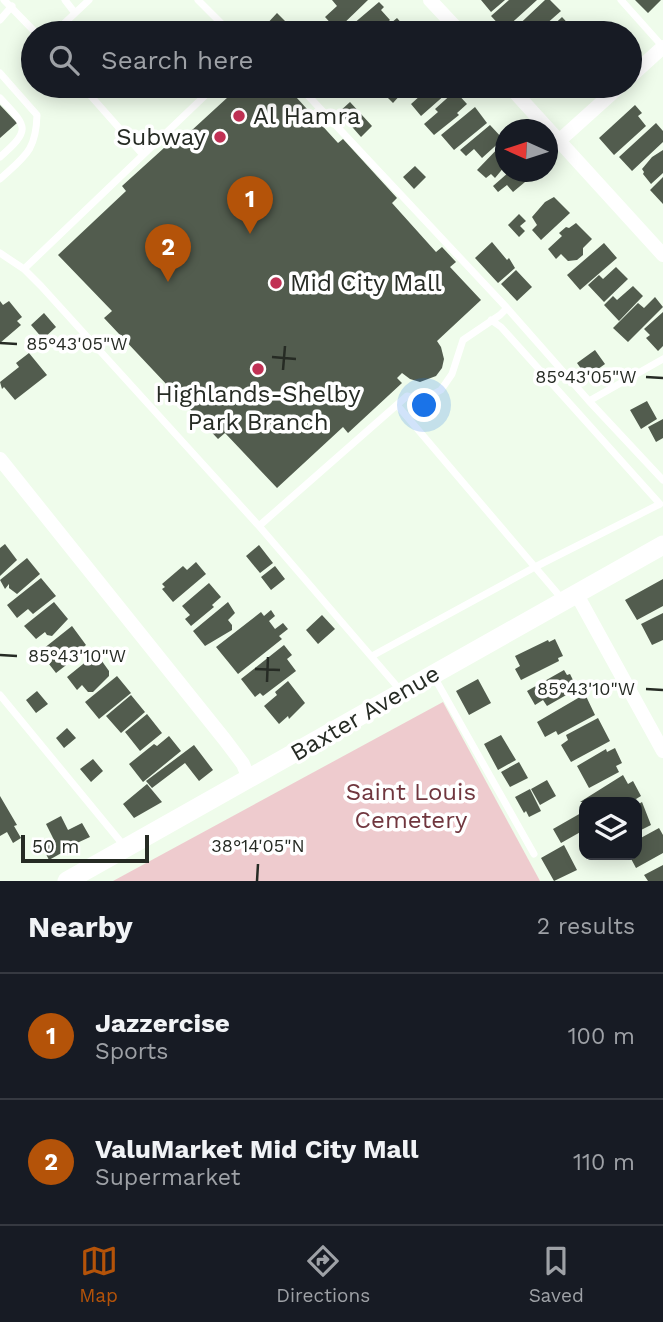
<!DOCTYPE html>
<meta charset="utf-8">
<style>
:root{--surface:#171b24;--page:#242831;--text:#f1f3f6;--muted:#9ea1a6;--line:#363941;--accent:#b45309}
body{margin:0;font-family:"Work Sans",sans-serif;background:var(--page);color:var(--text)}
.controls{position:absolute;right:21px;bottom:21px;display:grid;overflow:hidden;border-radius:14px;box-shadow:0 4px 18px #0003}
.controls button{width:63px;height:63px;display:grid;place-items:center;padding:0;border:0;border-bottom:2px solid var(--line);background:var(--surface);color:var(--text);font:35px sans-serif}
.compass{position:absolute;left:495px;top:119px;width:63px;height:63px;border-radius:50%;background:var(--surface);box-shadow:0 4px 18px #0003;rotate:273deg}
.scale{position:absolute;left:21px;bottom:18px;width:128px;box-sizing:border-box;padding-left:7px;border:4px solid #262b24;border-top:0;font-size:19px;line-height:24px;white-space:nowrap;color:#262b24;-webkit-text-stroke:5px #fff;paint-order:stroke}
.you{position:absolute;left:425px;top:406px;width:24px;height:24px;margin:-18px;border:5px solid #fff;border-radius:50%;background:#1a73e8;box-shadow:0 0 0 10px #1a73e833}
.badge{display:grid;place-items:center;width:46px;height:46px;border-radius:50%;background:var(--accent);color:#fff;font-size:23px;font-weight:700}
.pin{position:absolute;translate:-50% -58px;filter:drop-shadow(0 2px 4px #0008)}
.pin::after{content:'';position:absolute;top:37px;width:24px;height:21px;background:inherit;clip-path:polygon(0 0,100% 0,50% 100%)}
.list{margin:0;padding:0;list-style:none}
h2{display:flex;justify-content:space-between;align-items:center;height:91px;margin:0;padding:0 28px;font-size:30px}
h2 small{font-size:23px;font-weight:400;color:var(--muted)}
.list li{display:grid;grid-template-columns:46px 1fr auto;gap:21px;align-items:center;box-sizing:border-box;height:126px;padding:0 28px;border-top:2px solid var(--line)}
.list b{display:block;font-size:26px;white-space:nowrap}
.list p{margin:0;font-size:23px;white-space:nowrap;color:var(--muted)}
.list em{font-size:23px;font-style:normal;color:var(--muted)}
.icon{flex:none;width:38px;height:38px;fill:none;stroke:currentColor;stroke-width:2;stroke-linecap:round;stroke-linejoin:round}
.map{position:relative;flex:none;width:663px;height:881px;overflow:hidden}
.search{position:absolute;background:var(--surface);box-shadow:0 4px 18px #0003;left:21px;right:21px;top:21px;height:77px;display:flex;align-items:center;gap:18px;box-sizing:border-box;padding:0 24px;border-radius:38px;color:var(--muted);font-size:26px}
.sheet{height:343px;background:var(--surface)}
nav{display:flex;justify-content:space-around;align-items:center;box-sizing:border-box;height:98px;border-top:2px solid var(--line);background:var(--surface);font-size:19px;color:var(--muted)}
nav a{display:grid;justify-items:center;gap:4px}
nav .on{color:var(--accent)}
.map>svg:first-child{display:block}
.green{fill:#eecbce}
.building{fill:#525c4e}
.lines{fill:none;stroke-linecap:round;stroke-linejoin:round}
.service{stroke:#fff;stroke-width:7}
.minor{stroke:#fff;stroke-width:14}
.secondary{stroke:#fff;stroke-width:19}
.ticks{fill:none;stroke:#262b24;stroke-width:2.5}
.poi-dot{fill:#c13154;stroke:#fff;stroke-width:2.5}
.labels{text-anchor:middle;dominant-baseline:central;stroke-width:7;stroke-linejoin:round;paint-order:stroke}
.poi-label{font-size:24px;fill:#262b24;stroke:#fff;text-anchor:start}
.street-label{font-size:24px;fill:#262b24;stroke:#fff}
.park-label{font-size:24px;fill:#70363e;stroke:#fff}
.ticks-label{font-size:18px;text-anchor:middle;fill:#262b24;stroke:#fff;stroke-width:7;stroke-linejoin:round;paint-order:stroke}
</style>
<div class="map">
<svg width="663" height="881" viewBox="0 0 663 881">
<rect width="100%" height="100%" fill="#effceb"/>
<path class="green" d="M443,702L540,881H113Z"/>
<path class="building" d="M332,0H368L337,30L325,17L337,6Z
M481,0H505L491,12Z
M509,0H537L504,30L491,16Z
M545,0H550L561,11L536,33H510Z
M635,0H661L648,13Z
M379,2L384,7L381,10L390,20L376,33H349L346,30Z
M277,13L294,30L290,33H270L264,27Z
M562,17L575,31L573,33H545Z
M397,18L410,33H379Z
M240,86H286L338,143L343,139L397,198L392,203L436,252L442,247L456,262L450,267L481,300L437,341L441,347L444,359L442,368L436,376L420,382L410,379L402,373L397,378L402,383L348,433L343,427L277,488L225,433L218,439L104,318L112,311L58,255L126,191L122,186L175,138L179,142Z
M394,86H415L405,95L402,93L393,103L385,95Z
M431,86H455L421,116L411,104Z
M455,91L467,104L457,113L459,115L434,135L424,124L438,112L435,109Z
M350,102L372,126L361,137L339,112Z
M0,105L17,123L0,138Z
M635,105L642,113L638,116L646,126L614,155L599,138Z
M475,107L487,123L454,150L441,135Z
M656,123L663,131V142L632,171L619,157Z
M490,125L503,139L482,158L474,149L466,156L460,150Z
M503,143L505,145V166L495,178L491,174L486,178L477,170Z
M663,150V173L651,184L643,174L644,172L642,169L652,157Z
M415,166L426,177L414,189L403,177Z
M509,172H537L513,192L507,185L498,192L493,186Z
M663,177V204L650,190Z
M554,197L570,213L541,240L532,230L537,225L532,217L545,202Z
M519,214L526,221L520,226L525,231L519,237L508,225Z
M576,223L592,239L583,248V255L577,260L568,261L561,254L556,259L548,249L562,236L559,233L566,227L569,228Z
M492,242L507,260L509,258L515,268L498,283L475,258Z
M604,243L617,258L580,290L567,275Z
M616,267L628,279L604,302L588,285L599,275L603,279Z
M516,270L532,287L517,301L501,284Z
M633,286L643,296L619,321L604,305L613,296L617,300Z
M655,297L663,307L628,342L613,328L638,303L644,308Z
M0,301L3,305L9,301L22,317L17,321L21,325L0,343Z
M663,312V346L658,351L646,338L650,335L644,329Z
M44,313L56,327L43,339L31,325Z
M595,350L605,364L587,377L577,363Z
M29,353L47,375L15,400L4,387L2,389L0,382L19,367L16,363Z
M647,401L657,419L641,429L630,410Z
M663,419V438L656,442L648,427Z
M5,544L17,560L0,576V548Z
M259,545L273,563L260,573L246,556Z
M27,558L40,574L17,594L9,588V584L5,589L0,580Z
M196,562L206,574L173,602L162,589L165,587L162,584L183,566L187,570Z
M275,566L285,579L271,590L261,577Z
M41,578L56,596L33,614L28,609L17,618L7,605Z
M663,579V606L637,620L625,600Z
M209,583L221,597L212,605L214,607L191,626L185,619L190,615L182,606Z
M54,602L68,619L52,636L47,635L45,632L36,639L24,626Z
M228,602L235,613L228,620L232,625V630L205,646L193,631Z
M271,610L275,616L269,621L275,629L283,623L288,629L279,636L282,639L238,674L216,647L261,612L264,616Z
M663,613V640L652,645L641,624Z
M322,615L335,629L318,644L306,630Z
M72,626L86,645L77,652L79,655L56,673L49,664L52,661L43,649Z
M555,639L563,656L558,658L559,661L521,680L515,669L520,666L515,656L548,640L549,642Z
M284,645L292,655L287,659L296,671L263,696L260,693L255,697L241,679Z
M93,656L99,657L109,671V676L93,692H88L82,685L77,690L67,677Z
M564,670L567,675L570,674L575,684L573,685L575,690L547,706L543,700L535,705L527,691Z
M117,676L131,693L99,719L85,702Z
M478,679L491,703L469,715L456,691Z
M288,681L305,703L289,719L288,716L279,724L264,706L277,695L275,692Z
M37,691L48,704L36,713L26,700Z
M585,694L595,715L558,735L556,731L545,737L537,722Z
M131,695L145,712L121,733L106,716Z
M147,714L162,733L140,751L125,732Z
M598,718L610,741L571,762L561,745L568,740L566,735Z
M67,728L76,738L64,748L56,738Z
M501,735L516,760L498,770L484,744Z
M169,736L181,751L143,782L129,764L154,744L157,746Z
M194,745L213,770L199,781L185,763L152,788L146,781Z
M615,748L622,763L616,766L619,772L589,788L577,766L606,749L607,752Z
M93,759L103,771L91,782L80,769Z
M519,762L528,778L510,787L501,772Z
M623,775L628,784L633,781L641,796L631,802H580Z
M547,780L556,796L540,805L531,789Z
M147,784L162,802L134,818L123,804Z
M530,789L541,811L529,817L526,811L524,813L515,797Z
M0,796L17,825L14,826L21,838L13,843L7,832L0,836Z
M642,802L651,825L637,832V805Z
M581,813L584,820V830L561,843L553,829Z
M61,816L68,830L82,823L90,837L77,843L80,849L67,855L65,851L49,860L43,848L55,842L46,824Z
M659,828L663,835V853L636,868L629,855H637V840Z
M564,845L577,870L554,881L541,858Z
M663,865V881H648L644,875Z"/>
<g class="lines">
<path class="service" d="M4,0L36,33
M65,0L75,13
M198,0L231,33
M621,0L663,47
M0,20L12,6
M54,33L89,0
M0,73L37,115C36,151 25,156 0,179
M82,86L143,155
M299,86L507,308L589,401L663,480
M0,98C27,127 32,129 0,157
M0,253L24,269L41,286L259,526L401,691
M24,269L215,86
M589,401L663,359
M397,405L563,600
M259,526L407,396L422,400L441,390L452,374L463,340L500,315L507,308
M372,656L535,567L660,504L501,327L491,320
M433,675L534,854
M0,695L125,847"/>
<path class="minor" d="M430,0L461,33
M630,77L663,47
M509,86L663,255
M560,140L620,86
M0,459L225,740L243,764L249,779
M576,593L663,751"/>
<path class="secondary" d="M67,881L663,545"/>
</g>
<path class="ticks" d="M0,343L17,344M272,357L296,359M283,370L285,346M646,377L663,378M0,655L17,656M255,669L280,670M267,682L268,657M646,689L663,690M257,881L258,864"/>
<g class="poi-dot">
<circle cx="239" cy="116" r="7"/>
<circle cx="220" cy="137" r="7"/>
<circle cx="276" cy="283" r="7"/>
<circle cx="258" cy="369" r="7"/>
</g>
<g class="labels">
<g class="poi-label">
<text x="253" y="116">Al Hamra</text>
<text x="206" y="137" text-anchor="end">Subway</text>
<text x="290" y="283">Mid City Mall</text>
<text x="258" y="394" text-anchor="middle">Highlands-Shelby<tspan x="258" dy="28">Park Branch</tspan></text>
</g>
<g class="street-label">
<text transform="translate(365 713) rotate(-30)">Baxter Avenue</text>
</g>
<g class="park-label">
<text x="411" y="792">Saint Louis<tspan x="411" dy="28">Cemetery</tspan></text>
</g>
</g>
<g class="ticks-label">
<text x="77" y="350">85°43'05"W</text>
<text x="586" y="383">85°43'05"W</text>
<text x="77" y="662">85°43'10"W</text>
<text x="586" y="695">85°43'10"W</text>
<text x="258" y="852">38°14'05"N</text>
</g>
</svg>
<div class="controls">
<button><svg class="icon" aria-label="layers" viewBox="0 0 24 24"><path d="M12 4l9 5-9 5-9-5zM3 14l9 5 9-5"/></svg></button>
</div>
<svg class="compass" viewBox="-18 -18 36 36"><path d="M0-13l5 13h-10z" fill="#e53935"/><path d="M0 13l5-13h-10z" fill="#9ea1a6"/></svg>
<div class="scale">50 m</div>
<div class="you"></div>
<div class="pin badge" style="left:250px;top:234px">1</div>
<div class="pin badge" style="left:168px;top:282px">2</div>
<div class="search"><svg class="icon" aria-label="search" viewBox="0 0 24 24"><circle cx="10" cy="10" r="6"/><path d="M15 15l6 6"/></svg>Search here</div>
</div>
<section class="sheet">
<h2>Nearby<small>2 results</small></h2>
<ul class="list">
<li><span class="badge">1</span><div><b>Jazzercise</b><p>Sports</p></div><em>100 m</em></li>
<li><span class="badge">2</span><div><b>ValuMarket Mid City Mall</b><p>Supermarket</p></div><em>110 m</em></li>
</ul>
</section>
<nav>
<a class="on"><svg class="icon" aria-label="map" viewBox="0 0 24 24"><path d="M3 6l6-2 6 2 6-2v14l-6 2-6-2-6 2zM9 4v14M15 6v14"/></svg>Map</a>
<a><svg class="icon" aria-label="directions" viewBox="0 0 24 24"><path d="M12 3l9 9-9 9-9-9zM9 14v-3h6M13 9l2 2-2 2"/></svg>Directions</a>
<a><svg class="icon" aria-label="saved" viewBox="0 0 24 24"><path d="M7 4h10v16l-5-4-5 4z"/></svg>Saved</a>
</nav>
